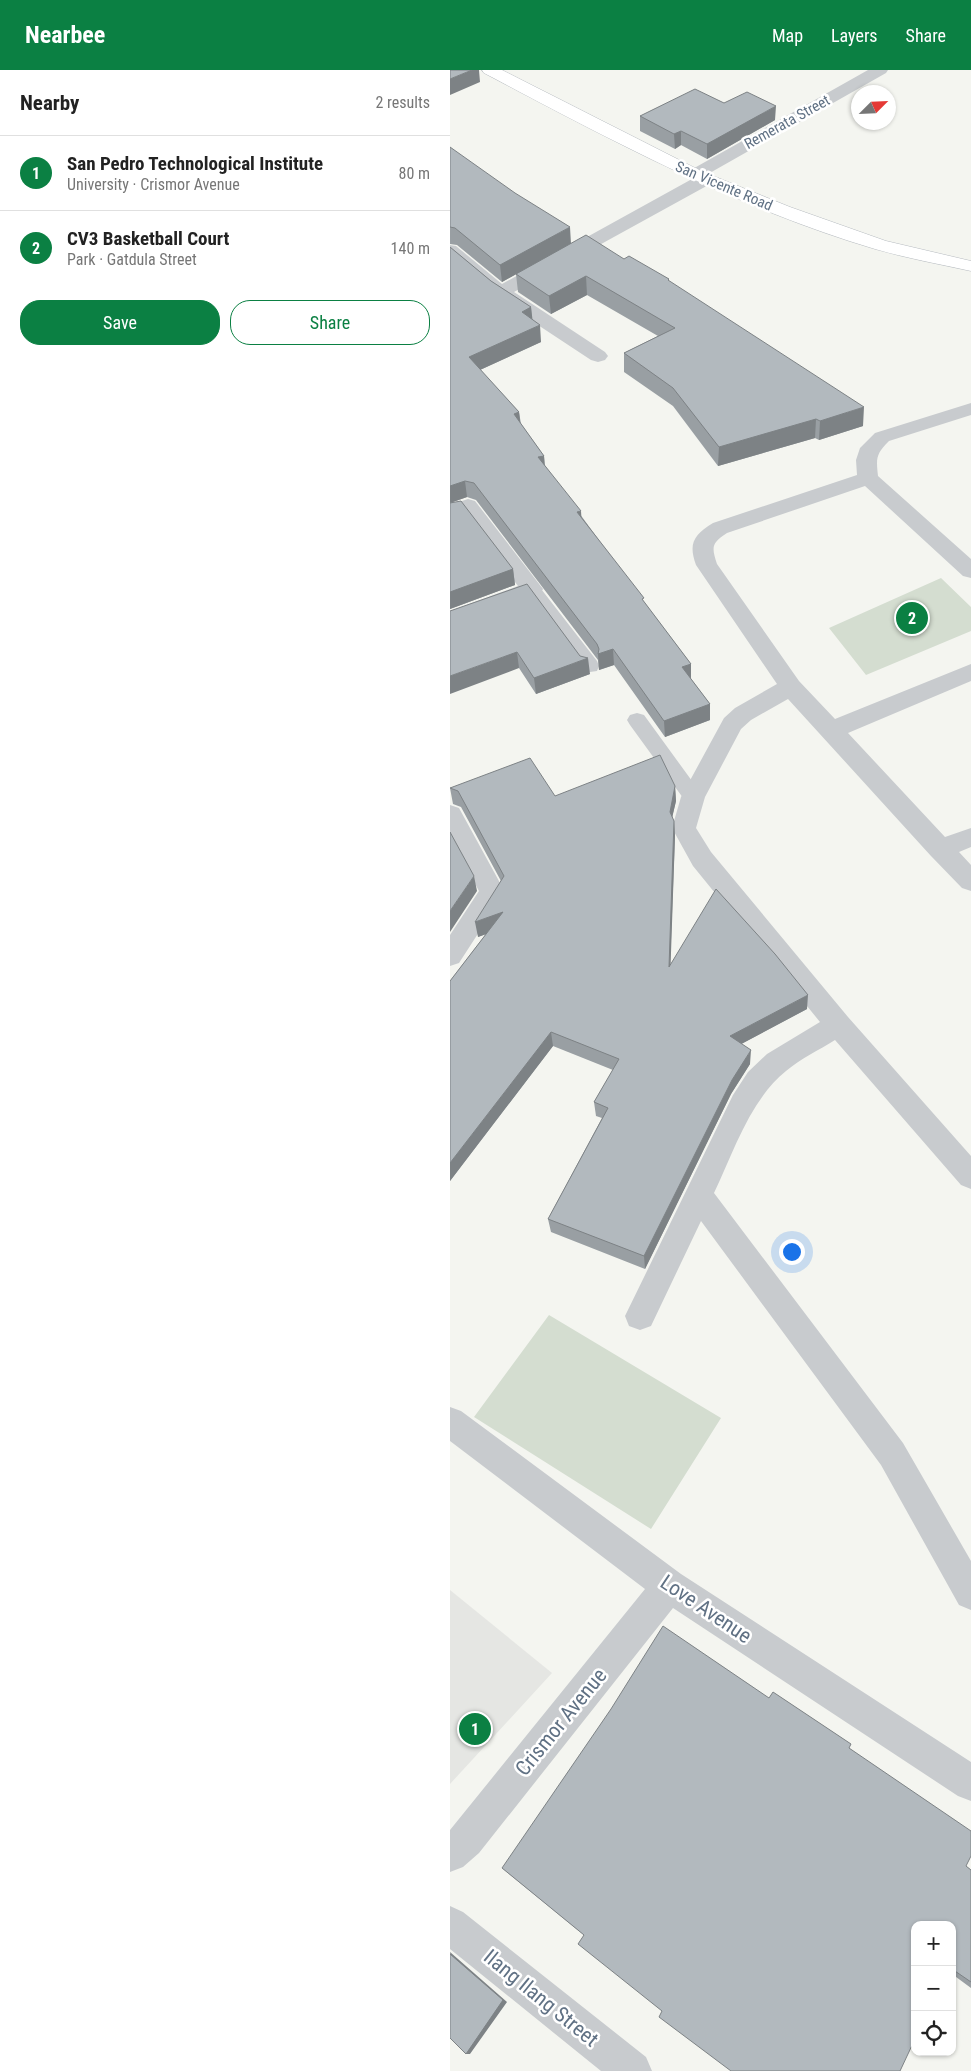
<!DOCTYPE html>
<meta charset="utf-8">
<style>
:root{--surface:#fff;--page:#f2f2f2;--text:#222;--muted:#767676;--line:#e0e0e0;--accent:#0b8043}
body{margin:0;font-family:"Roboto Condensed",sans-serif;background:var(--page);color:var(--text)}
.controls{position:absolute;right:15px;bottom:15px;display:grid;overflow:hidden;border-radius:10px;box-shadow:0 1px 4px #0004}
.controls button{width:45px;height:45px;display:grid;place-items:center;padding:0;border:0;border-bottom:1px solid var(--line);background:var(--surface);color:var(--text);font:25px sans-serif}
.compass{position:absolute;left:401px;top:15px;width:45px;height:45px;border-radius:50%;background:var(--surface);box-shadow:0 1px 4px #0004;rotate:66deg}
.you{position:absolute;left:341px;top:1181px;width:18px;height:18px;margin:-12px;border:4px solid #fff;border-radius:50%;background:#1a73e8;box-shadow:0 0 0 8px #1a73e833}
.badge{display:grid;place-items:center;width:32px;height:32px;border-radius:50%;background:var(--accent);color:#fff;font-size:16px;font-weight:700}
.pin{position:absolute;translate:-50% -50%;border:2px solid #fff;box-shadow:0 1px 5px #0006}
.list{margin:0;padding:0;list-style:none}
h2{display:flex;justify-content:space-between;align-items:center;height:65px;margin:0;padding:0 20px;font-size:21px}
h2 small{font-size:16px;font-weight:400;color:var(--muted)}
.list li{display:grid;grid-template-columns:32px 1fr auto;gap:15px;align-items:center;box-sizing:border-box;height:75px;padding:0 20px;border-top:1px solid var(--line)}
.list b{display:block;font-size:19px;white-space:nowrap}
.list p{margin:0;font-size:16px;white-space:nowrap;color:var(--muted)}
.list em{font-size:16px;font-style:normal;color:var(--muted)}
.actions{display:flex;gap:10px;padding:15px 20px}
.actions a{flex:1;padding:11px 0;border:1px solid var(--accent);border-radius:20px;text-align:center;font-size:18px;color:var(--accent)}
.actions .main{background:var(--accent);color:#fff}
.icon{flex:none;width:28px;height:28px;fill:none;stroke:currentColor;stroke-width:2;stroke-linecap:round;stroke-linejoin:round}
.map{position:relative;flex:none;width:521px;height:2001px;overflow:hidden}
header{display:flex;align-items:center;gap:30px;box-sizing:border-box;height:70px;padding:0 25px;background:var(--accent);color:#fff}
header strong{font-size:24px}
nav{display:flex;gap:28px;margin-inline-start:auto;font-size:18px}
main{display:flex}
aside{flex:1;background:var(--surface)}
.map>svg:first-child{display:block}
.built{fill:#e5e6e3}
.green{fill:#d4ddd0}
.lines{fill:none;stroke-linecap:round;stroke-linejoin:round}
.secondary-casing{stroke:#b7bcc1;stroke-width:1}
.service{fill:#c8cbce;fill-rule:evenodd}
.minor{fill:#c8cbce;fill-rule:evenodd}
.secondary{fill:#fff;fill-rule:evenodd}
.wall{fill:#999fa3}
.shaded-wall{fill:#7d8285}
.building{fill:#b2b9be;stroke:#7d8285}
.labels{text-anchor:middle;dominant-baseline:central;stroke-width:5;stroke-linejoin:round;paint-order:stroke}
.far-street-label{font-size:15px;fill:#607184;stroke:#fff}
.near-street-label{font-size:21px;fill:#607184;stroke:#fff}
</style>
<header>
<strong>Nearbee</strong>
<nav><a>Map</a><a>Layers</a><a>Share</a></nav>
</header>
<main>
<aside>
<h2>Nearby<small>2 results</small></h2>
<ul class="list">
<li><span class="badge">1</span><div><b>San Pedro Technological Institute</b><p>University · Crismor Avenue</p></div><em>80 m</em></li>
<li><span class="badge">2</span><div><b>CV3 Basketball Court</b><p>Park · Gatdula Street</p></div><em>140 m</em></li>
</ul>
<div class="actions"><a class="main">Save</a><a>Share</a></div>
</aside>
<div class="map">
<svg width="521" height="2001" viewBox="0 0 521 2001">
<rect width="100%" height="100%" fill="#f4f5f0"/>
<path class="built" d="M0,1520L102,1603L0,1714Z"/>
<path class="green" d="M491,508L521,537V561L416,605L379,558Z
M99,1245L271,1348L201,1459L24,1347Z"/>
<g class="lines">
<g class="secondary-casing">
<path id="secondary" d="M32,0H52L251,101L340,137L436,171L521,191V201C489,194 456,188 425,179C287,138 161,70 34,3Z"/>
</g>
<path class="service" d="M82,513L88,515L147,591L149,596L147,601L140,602L133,601L76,523L73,519L76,515Z
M187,643L194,645L250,722L253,727L250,732L243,734L236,732L180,655L177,650L180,645Z"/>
<path class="minor" d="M418,0H438L436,3L258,104L265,109L262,113L64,222L155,282L158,286L155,290L148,292L141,290L44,226L0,189V175L6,176L52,214L242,109L236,105L239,101Z
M521,333V345L439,371C426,384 426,388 428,406L521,489V508L513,506L415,416L277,463C262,473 261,476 267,494L349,611L385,649L521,594V611L398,663L495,767L521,758V777L509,782L521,795V821L512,818L481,786L338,629L301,650L291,659L255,727L246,758L261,782L398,947L521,1086V1119L511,1115L385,970C369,980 350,989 336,1001C300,1030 284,1081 264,1123L453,1373L521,1491V1540L509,1535L431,1395L251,1151L201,1256L190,1260L179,1256L175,1246L283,1025L298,1002L317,984L370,952L243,796L222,758L231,727L274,648L285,638L327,614L246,495C238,473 244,465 263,453L407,405L406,390L410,378L425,363Z
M18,429L25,431L93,519L90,524L0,557V541L68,516L14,445L0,449V435Z
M0,735L9,738L55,822L9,893L0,896V865L29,821L0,767Z
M0,1337L11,1341L231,1504L521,1692V1731L508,1726L223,1538L29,1783L13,1797L0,1802V1760L195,1519L0,1371Z
M0,1836L13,1842L196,1987L202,2001H151L0,1879Z"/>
<use href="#secondary" class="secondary"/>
</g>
<path class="wall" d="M274,33L325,50L257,89L231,75L225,79L190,61V46Z
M0,77L121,173L174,189L219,209V211L413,356L369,370L365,368L268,396L223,336L174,302V283L208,266L137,225L101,244L68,222L66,204L52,212L7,175L0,174Z
M0,177L41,211L81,237L82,250L91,272L30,300L69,342L71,354L94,386L95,396L194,532L241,594V609L260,634V650L215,667L164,595L149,600L148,590L26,430L17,427L3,432L63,499L65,515L0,539Z
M0,541L140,604L86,624L69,598Z
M225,716L226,731L222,747L224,751L225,766L220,896L357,939L291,974L300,994L281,1024L195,1199L101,1162L98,1149L152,1048L146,1046L144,1032L163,1000L103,976L0,1111V911L36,864L28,867L51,811L11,737L3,734L0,718L105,726Z
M319,1628L399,1678L516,1796L521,1800V1918L502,1904V1855L212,1941L134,1865L52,1798Z"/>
<path class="shaded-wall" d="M22,0H29L30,12L0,25V9Z
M326,36L325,50L257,89V74Z
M231,61V75L225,79L224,64Z
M120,157L121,174L52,212L50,195Z
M136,206L137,225L101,244L99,226Z
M81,237L83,254L72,242Z
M90,255L91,272L21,304L19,287Z
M414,337L413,356L369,370L370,351Z
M69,342L71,359L64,344Z
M366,349L365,368L268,396L269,377Z
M94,386L95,402L88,387Z
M15,411L17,427L0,433V416Z
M131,441L132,457L127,442Z
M63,499L65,515L0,539V522Z
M163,579L164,595L149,600L148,584Z
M67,582L69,598L0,624V606Z
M138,588L140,604L86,624L84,608Z
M241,594V610L232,597Z
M260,634V650L215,667L214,651Z
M225,716L226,731L220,757V742Z
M224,751L225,766L220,912L219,897Z
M24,806L27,821L0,862V841Z
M53,842L56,857L28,867L25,852Z
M358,925L357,939L280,980V966Z
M101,962L103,976L0,1111V1093Z
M301,980L300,994L281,1024L195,1199L194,1186L282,1010Z
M0,1882L57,1932L20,1984H16Z"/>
<path class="building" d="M0,0H22L0,9Z
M245,19L274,33L297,22L326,36L257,74L231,61L224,64L190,46Z
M0,77L65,123L120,157L50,195L5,158L0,157Z
M136,165L174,189L179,186L219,209L218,210L414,337L370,351L366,349L269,377L223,318L174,283L225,258L136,206L99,226L66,204Z
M0,177L41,211L81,237L72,242L90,255L19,287L69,342L64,344L94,386L88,387L131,441L127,442L194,528L192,529L241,594L232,597L260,634L214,651L163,579L148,584L149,579L147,574L24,413L15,411L0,416Z
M11,431L63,499L0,522V433Z
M77,514L130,586L138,588L84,608L67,582L0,606V541Z
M210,685L225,716L220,742L224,751L219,897L266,819L325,884L358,925L280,966L301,980L282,1010L194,1186L98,1149L158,1038L144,1032L169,989L101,962L0,1093V911L53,842L25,852L54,806L8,721L0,718L80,688L105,726Z
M0,762L24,806L0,841Z
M213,1556L319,1628L323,1622L401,1674L399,1678L521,1761V1786L516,1796L521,1800V1912L502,1899V1855H465V1969L450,2001H281L209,1947L212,1941L128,1874L134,1865L52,1798L161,1639Z
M0,1884L53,1930L16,1984L0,1968Z"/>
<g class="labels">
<g class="far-street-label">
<text transform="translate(337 52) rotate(-29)">Remerata Street</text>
<text transform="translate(274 116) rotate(23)">San Vicente Road</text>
</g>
<g class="near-street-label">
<text transform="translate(256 1539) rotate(34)">Love Avenue</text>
<text transform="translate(111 1652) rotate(-51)">Crismor Avenue</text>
<text transform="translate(91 1928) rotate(39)">Ilang Ilang Street</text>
</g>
</g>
</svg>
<div class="controls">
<button>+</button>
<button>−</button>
<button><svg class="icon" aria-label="locate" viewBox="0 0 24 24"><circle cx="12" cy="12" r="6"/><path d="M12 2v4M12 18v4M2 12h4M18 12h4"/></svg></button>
</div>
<svg class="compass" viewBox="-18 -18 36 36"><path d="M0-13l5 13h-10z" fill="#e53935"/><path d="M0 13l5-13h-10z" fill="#767676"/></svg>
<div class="you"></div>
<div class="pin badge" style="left:25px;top:1659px">1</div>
<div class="pin badge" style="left:462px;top:548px">2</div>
</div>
</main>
